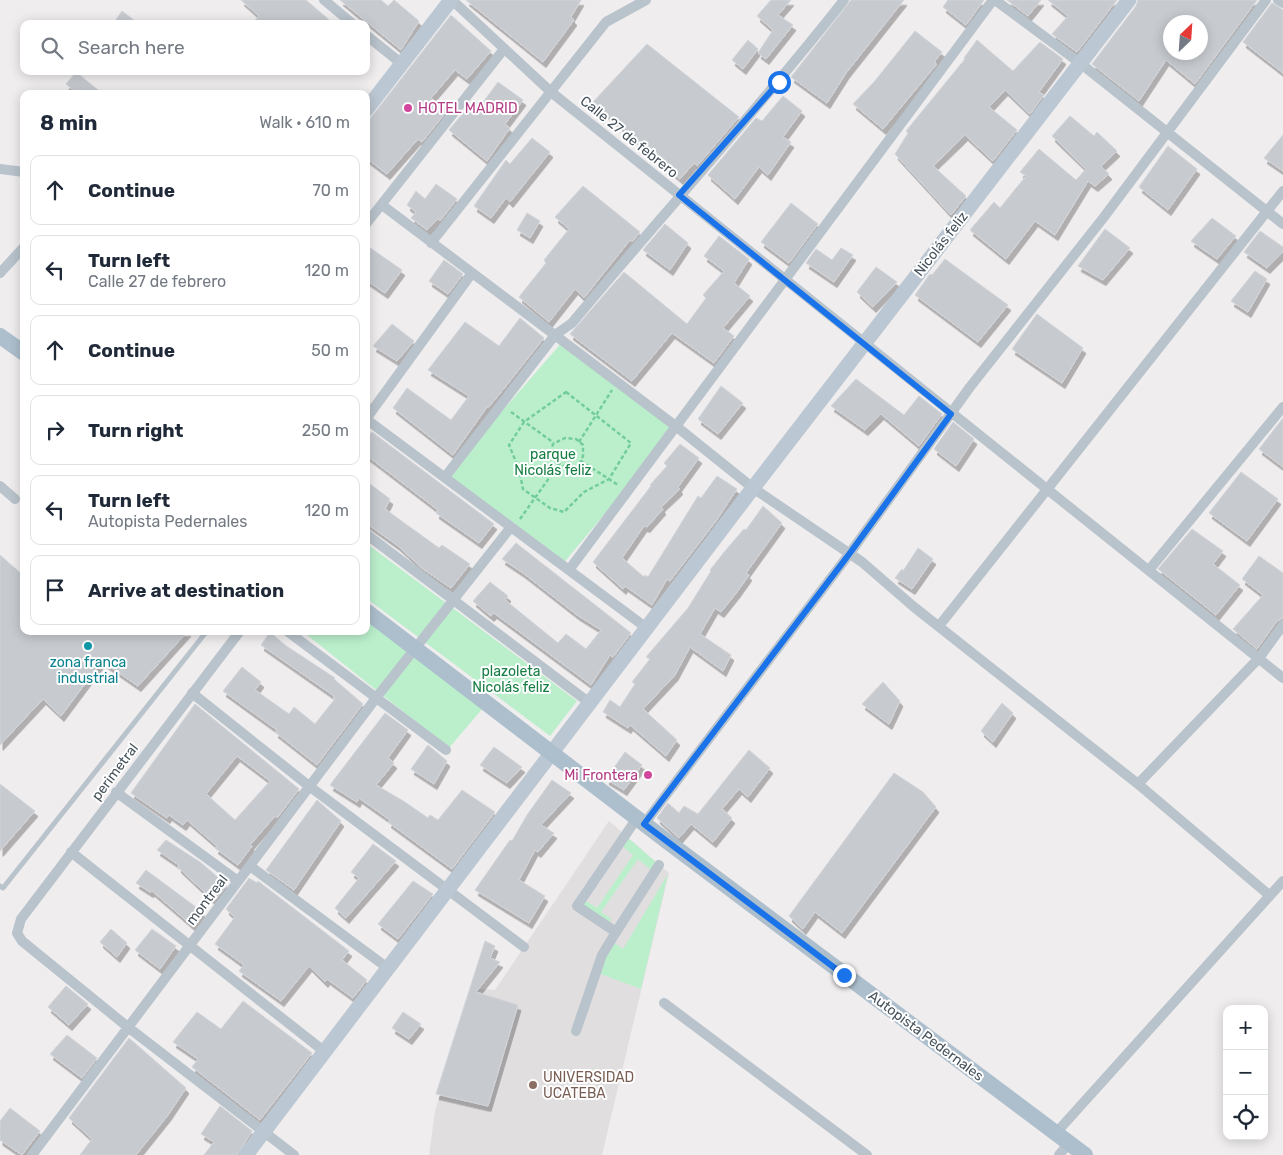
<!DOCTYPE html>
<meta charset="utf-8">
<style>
:root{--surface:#fff;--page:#f6f6f7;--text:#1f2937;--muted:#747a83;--line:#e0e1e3}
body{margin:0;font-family:Rubik,sans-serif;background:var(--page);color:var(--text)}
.controls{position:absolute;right:15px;bottom:15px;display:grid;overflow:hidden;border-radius:10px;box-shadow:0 2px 12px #0003}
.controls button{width:45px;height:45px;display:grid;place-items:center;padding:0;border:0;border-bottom:1px solid var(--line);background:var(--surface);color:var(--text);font:25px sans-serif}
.compass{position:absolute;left:1163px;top:15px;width:45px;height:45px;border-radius:50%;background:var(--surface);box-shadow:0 2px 12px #0003;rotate:25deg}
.stop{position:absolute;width:15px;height:15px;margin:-11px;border:4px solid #1a73e8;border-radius:50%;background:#fff}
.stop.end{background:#1a73e8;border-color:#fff;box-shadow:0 1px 5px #0008}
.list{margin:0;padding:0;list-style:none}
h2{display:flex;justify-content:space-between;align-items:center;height:65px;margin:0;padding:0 20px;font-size:21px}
h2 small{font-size:16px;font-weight:400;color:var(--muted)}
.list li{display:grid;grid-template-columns:32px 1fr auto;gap:15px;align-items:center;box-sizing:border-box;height:70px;margin:0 10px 10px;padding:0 10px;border:1px solid var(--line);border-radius:10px}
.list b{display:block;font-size:19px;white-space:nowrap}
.list p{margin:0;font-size:16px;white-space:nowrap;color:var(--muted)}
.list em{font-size:16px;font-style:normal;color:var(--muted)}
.icon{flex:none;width:28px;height:28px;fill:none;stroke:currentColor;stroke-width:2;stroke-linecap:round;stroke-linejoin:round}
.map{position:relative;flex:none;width:1283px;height:1155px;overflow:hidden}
.search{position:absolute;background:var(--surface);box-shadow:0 2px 12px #0003;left:20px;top:20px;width:350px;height:55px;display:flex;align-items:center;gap:12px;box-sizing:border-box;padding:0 18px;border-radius:10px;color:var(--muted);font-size:19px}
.panel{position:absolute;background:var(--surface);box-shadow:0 2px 12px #0003;left:20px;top:90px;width:350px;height:545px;border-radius:10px}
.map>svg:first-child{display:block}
.education{fill:#e1dee0}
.green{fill:#bbefcc}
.building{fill:#c7cbd0;stroke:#d1d4d9;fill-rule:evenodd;filter:url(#shadow)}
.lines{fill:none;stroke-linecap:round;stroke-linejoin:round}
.path{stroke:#73cd9b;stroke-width:2.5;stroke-dasharray:4 2.5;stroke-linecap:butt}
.lane{stroke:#b9c3cb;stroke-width:5}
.street{stroke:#b9c3cb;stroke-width:10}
.secondary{stroke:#bbc7d2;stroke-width:15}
.primary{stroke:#adbfcd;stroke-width:16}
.route{stroke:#1a73e8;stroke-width:6}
.hotel-dot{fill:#d1479c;stroke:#fff;stroke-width:2}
.culture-dot{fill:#0f9aa8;stroke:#fff;stroke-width:2}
.education-dot{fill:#8d6e63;stroke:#fff;stroke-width:2}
.labels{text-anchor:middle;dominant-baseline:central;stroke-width:4;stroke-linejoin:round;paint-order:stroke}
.hotel-label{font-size:14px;fill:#b23c85;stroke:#fff;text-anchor:start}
.street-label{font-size:14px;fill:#46525b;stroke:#fff}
.park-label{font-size:14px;fill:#167d43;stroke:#fff}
.culture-label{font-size:14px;fill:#0d838f;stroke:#fff}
.education-label{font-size:14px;fill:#785e54;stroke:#fff;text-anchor:start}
</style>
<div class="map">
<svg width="1283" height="1155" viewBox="0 0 1283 1155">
<defs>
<filter id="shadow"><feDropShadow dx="3" dy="5.5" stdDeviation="0" flood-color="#0004"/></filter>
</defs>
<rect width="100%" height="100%" fill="#f0edee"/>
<path class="education" d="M609,821L669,873L602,1155H429L435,1111L475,988L495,990Z"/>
<path class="green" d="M563,341L677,427L562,565L445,477Z
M366,543L577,701L550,736L366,598Z
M366,620L483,708L449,748L302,631H366Z
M627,837L657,863L652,871L638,859L601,912L611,919L608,925L580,906L584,900L597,908L633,855L621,845Z
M668,874L641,989L598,973L613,942L623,949Z"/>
<path class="building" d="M241,0H306L334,24H252L259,16Z
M340,0H381L388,6L394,0L419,21L401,50Z
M466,0H581L571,17L574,20L543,62Z
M771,0H791L778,15L793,25L766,59L758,53L773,30L757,16Z
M851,0H904L846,73L827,103L791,77Z
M948,0H984L966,25L943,7Z
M1007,0H1041L1028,16Z
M1048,0H1117L1077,52L1052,34L1068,16Z
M1138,0H1257L1195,84L1166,60L1139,101L1092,64L1136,6ZM1170,22H1200V52H1170Z
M1272,3L1283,10V73L1243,42Z
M122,11L139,24H113Z
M451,15L491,51L467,79L455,70L431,98L447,111L422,142L418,139L387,174L366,158V124Z
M915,31L942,52L935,61L936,65L883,129L853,104L874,82Z
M748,40L758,49L743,69L732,60Z
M977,40L1013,71L1040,42L1063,59L1039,92L1044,95L1030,114L1005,90L989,107L1017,130L993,161L965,135L933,166L966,196L951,215L895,154L908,133L906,131L965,59L964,58Z
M647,44L739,117L697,166L694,163L680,179L593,102Z
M76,72L103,94H78L66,84Z
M498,82L523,100L505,124L510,128L487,161L449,130L474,100L481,105Z
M783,96L802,111L783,137L791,142L768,175L759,167L735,199L708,175L756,118L762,121Z
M1070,116L1094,136L1097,132L1117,151L1101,166L1109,174L1095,186L1088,181L1055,235L1035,221L1006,259L970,230L994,202L1000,208L1026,176L1020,172L1039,149L1076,180L1086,169L1052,136Z
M1283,135V171L1264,158Z
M532,138L550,152L510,202L506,198L491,218L474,206L506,160L510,164Z
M1168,146L1197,169L1168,210L1139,187Z
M436,184L457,199L440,221L438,219L427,230L411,218L416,212L407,205L416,191L425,199Z
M583,186L640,232L632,242L630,240L584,298L575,289L549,322L519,297L546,263L544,260L569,229L555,217Z
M791,203L818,224L789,263L761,242Z
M527,213L540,221L530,238L517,230Z
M1212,218L1236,236L1217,259L1191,241Z
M665,224L688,243L670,270L643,250Z
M1105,229L1130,248L1103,280L1078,266Z
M1260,231L1283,247V252L1267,268L1244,252Z
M719,236L749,259L734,283L750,296L723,328L734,336L714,363L672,333L632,381L570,334L624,272L687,324L706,298L703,295L724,271L704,256Z
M366,245L402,270L385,293L366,280Z
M841,248L853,255L834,282L806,263L816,249L832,260Z
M945,259L1008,305L978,342L915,295L930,274L932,275Z
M444,260L463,274L448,294L429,281Z
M876,267L897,282L873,307L857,292Z
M1255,271L1267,279L1248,312L1231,301Z
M1037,314L1083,348L1062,383L1012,349Z
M520,318L544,338L506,386L488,408L487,407L453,455L393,408L407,388L451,420L469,396L428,370L465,322L499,346Z
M392,324L414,341L397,361L373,346Z
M856,379L904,415L919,396L942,414L919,446L881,414L865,430L831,406Z
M721,386L743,403L718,434L698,419Z
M1283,418V467L1259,449Z
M953,422L974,439L956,466L934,449Z
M372,432L494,524L479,543L436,513L438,510L366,455V439Z
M680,444L699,458L678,487L680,489L661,507L663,509L647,527L644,526L622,558L644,577L645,575L648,577L698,496L701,498L717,476L737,489L716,521L670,581L667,579L652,605L625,586L623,589L593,562L651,486L650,485L667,466L664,463Z
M1241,472L1278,499L1247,541L1209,513Z
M366,481L390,499L385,509L439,548L442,545L470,564L451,588L423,569L397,545L366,523Z
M763,506L782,523L746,573L749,575L737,592L721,612L715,608L700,634L731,655L723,671L690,647L675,675L643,709L677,740L666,756L630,725L628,728L603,712L610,700L620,707L635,684L632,682L650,659L646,657L688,608L711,571L710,570L725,551L744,529L746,530Z
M1192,529L1223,551L1213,564L1240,585L1216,615L1158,569Z
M516,543L631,633L613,657L610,655L591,685L494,613L491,616L473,601L490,582L508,596L505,600L558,643L566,634L586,649L601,630L577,615L523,573L502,559Z
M918,548L933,559L912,589L895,578L902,569L903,571Z
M0,555L24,576V631H188L138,686L102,661L61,716L43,699L0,745Z
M1259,556L1283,573V618L1277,621L1257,649L1233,629L1263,595L1242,579Z
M270,632L285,645L335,678L334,679L363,704L317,765L275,732L277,730L223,691L242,667L261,682L255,690L289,714L294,707L315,724L334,700V696L261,645Z
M883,682L900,701L889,724L862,704Z
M1002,703L1013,713L993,742L981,731Z
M195,704L299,789L277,818L275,816L250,845L252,846L238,865L215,848L217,846L187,820L183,825L169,815L167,818L131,793ZM237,756L270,781L235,820L206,794Z
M385,713L408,730L388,758L394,763L376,785L405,802L428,818L430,815L438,820L462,790L495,812L452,869L388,822L390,820L359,798L357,802L330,785Z
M428,745L447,761L434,784L411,769Z
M494,747L522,767L507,783L480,765Z
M749,750L770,768L748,797L739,789L722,809L732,818L713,842L691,824L679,838L657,818L668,803L679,813L684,806L698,814Z
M625,752L642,765L624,790L606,779Z
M894,773L923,792L936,807L842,933L815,912L803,929L789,916Z
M552,780L571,793L541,825L554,833L538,852L535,850L519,880L545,896L529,923L475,890L510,840L512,841L527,815Z
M0,784L35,811L0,851Z
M317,800L341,821L294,890L266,870Z
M166,840L200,862L227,885L214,901L178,867L179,865L157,850Z
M373,844L396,861L346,918L335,908L359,878L351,872Z
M146,870L204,913L194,927L152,891L150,892L136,883Z
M249,878L257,883L258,881L349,951L342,960L367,980L353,998L327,979L325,982L309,966L281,1001L239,971L244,965L215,944L235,917L226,909Z
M413,881L433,894L398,939L378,924Z
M111,929L127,943L117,957L100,942Z
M152,929L176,946L160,969L135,950Z
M485,941L495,946L490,958L500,962L476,992L518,1005L488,1106L436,1094Z
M66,986L88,1004L69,1025L48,1007Z
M243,1001L312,1053L260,1120L192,1067L198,1059L173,1042L197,1012L221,1029Z
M403,1012L421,1024L409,1039L392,1028Z
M67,1035L97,1058L82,1078L50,1054Z
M129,1038L186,1088L168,1115L136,1155H80L92,1139L69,1118Z
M220,1106L252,1131L237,1155H204L214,1142L201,1134Z
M10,1108L40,1131L22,1155L0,1140V1121Z"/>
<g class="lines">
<path class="path" d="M566,392L631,443L609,479L584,492L564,512L550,508L523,489L519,469L509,445L524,422Z
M511,412L554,443
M579,442L612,390
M581,461L618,485
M520,519L559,464L570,469L579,466L583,456V445L576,439L565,438L553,444C551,452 552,458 559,464"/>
<path class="lane" d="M0,886L3,888L207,631"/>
<path class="street" d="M324,0L353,24
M452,0L551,92L1283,678
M995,0L1080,63L1283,224
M1278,0L1283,3
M366,35L402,64
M0,169L24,172
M382,205L677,427L753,488L862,562L914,607L1138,784L1269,895
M366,224L504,49
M431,243L606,22L646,0
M0,273L24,247
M366,419L648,629
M366,419L472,273
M445,477L555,335L572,323C662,215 757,111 844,0
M0,486L15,499
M366,534L591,704
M569,570L993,0
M1149,570L1283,407
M939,626L1283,191
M240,631L21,919L17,933L22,941L129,1028L294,1155
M287,631L446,750
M192,693L309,786L524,947
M1138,784L1259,658L1283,625
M116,792L238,881
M637,818L577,906L616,932L659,865
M644,824L850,553L970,387L1104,217L1266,0
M71,852L325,1052
M250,866L389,969
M664,1003L867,1155
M576,1031L602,955L616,932
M1056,1133L1283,881
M32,1155L376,698L511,527
M1059,1155L1069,1143"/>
<path class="secondary" d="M366,110L451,0
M246,1155L753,488L1129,0"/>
<path class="primary" d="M0,336L24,353
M366,611L668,842L1085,1155"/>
</g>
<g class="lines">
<path class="route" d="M779,82L679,195L951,414L850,553L644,824L844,975"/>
</g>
<g class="hotel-dot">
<circle cx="408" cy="108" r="5"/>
<circle cx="648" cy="775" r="5"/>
</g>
<circle class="culture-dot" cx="88" cy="646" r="5"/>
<circle class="education-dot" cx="533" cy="1085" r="5"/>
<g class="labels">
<g class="hotel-label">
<text x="418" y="108">HOTEL MADRID</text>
<text x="638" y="775" text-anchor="end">Mi Frontera</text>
</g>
<g class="street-label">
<text transform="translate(629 137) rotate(39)">Calle 27 de febrero</text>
<text transform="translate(941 244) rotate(-52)">Nicolás feliz</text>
<text transform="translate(115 772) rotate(-53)">perimetral</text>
<text transform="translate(207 900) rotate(-53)">montreal</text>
<text transform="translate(926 1036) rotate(37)">Autopista Pedernales</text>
</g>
<g class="park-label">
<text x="553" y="454">parque<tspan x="553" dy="16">Nicolás feliz</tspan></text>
<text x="511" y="671">plazoleta<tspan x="511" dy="16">Nicolás feliz</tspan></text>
</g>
<g class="culture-label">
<text x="88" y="662">zona franca<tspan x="88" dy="16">industrial</tspan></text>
</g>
<g class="education-label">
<text x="543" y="1077">UNIVERSIDAD<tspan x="543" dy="16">UCATEBA</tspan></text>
</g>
</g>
</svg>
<div class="controls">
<button>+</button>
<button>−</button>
<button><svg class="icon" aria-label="locate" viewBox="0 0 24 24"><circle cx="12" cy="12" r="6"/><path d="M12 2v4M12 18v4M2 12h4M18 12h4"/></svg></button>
</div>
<svg class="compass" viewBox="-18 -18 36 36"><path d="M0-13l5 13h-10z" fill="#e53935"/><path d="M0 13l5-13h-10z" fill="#747a83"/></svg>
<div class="stop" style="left:779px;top:82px"></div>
<div class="stop end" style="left:844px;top:975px"></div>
<div class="search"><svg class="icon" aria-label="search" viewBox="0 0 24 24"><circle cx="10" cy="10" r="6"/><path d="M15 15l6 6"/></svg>Search here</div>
<section class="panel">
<h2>8 min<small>Walk · 610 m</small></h2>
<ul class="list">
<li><svg class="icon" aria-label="ahead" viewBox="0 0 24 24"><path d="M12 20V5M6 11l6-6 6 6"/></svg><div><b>Continue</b></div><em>70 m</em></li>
<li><svg class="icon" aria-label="left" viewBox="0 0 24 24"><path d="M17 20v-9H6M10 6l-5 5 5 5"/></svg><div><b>Turn left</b><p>Calle 27 de febrero</p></div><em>120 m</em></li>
<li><svg class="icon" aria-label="ahead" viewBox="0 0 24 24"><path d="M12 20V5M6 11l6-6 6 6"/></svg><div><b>Continue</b></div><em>50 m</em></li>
<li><svg class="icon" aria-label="right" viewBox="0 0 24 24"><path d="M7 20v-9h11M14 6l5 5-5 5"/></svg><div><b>Turn right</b></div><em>250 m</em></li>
<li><svg class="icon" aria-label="left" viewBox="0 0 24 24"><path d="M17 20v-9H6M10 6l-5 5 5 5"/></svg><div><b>Turn left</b><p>Autopista Pedernales</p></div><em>120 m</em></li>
<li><svg class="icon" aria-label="arrive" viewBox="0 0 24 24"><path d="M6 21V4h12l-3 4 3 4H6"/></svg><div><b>Arrive at destination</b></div></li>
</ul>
</section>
</div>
